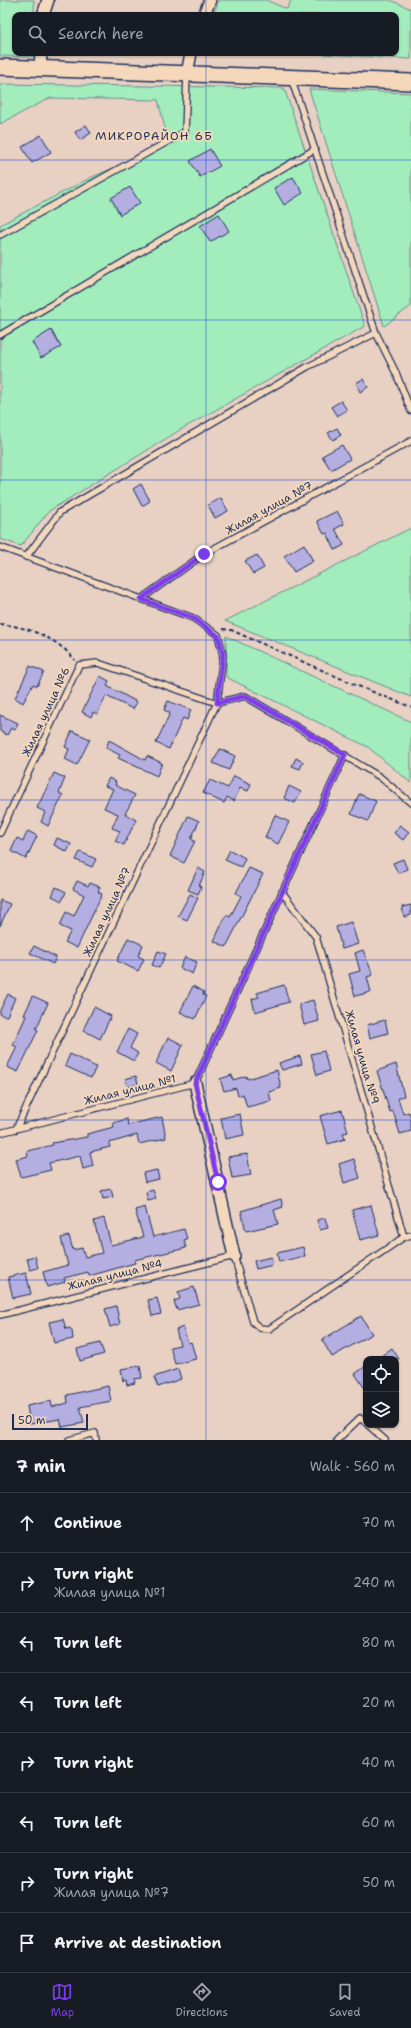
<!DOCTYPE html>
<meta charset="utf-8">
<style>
:root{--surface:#171b24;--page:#242831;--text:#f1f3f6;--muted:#9ea1a6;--line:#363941;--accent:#7c3aed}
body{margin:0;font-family:"Shantell Sans",sans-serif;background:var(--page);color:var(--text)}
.controls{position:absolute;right:12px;bottom:12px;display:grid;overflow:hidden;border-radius:8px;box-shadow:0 1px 3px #0004}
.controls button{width:36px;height:36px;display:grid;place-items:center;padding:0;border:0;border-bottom:1px solid var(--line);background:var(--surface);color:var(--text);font:20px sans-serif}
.scale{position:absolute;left:12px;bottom:10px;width:76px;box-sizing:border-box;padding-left:4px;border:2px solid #1b2f5e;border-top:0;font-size:11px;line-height:14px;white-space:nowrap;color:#1b2f5e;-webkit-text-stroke:3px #f5d8bb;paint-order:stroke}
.stop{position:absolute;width:12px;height:12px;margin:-9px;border:3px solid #7c3aed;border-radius:50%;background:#fff}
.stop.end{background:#7c3aed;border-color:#fff;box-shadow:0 1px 4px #0008}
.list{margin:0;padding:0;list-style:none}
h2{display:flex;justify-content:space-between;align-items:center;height:52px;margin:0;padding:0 16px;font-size:17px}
h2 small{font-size:13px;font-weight:400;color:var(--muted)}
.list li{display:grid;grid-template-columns:26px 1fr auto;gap:12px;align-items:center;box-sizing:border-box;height:60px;padding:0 16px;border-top:1px solid var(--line)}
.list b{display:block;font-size:15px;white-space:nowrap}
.list p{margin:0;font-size:13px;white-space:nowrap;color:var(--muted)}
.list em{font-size:13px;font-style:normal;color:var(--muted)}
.icon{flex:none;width:22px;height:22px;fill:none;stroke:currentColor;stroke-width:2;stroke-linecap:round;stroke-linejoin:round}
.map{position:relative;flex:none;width:411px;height:1440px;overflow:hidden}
.search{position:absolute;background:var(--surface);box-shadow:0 1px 3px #0004;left:12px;right:12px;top:12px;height:44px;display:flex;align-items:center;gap:10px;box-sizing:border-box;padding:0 14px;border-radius:8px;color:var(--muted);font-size:15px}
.sheet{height:532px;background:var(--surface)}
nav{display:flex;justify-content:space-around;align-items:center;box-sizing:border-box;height:56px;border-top:1px solid var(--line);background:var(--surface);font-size:11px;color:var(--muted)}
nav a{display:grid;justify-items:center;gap:2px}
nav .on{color:var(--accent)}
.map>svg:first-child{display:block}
.green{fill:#a3edbc;stroke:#5f8e8d}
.building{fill:#b5afe1;stroke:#1b2f5e}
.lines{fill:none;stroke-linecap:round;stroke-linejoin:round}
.service-casing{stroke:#1b2f5e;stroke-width:8}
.minor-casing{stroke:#1b2f5e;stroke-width:14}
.secondary-casing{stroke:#1b2f5e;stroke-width:18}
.path{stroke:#1b2f5e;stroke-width:2;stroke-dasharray:4 3;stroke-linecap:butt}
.service{stroke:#f5d8bb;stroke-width:5.5}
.minor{stroke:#f5d8bb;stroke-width:11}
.secondary{stroke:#f5d8bb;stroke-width:15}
.route{stroke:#7c3aed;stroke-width:5}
.grid{fill:none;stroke:#1d4ed8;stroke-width:1;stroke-opacity:0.55}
.labels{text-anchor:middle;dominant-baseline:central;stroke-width:3.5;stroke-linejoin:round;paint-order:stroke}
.street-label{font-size:11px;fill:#1b2f5e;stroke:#f5d8bb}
.neighbourhood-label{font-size:12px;letter-spacing:1px;fill:#1b2f5e;stroke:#f5d8bb}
</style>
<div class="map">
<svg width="411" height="1440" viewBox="0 0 411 1440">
<rect width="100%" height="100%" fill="#e8d0c3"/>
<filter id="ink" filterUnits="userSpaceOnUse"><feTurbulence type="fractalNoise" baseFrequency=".025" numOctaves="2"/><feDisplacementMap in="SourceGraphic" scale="8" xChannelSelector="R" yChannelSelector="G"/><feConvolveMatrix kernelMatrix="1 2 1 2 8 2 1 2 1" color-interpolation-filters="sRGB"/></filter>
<g filter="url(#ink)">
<path class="green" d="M0,0H34V15H15V53H33V57L0,56Z
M219,0H266L287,9L291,0H390L411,9V59L304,53H396V15H213Z
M0,84L284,88L365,326L180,430L49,511L21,546L0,539V225L90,178L169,144L158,100L50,98L0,124Z
M309,89L411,93V306L384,326Z
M411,528V697L225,621Z
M226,636L411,722V783L368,747L226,677Z"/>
<path class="building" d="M86,125L91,133L80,140L75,132Z
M41,135L51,152L32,163L22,147Z
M210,149L220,166L200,177L190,161Z
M293,177L303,193L284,205L274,188Z
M130,187L140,203L120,215L111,198Z
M219,214L229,231L210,242L200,226Z
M51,330L61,347L41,358L32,342Z
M363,379L368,387L360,392L356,383Z
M341,401L347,410L337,416L331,407Z
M337,428L341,435L333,440L328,433Z
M342,445L350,459L331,470L322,456Z
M141,484L150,501L142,506L133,489Z
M221,498L228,511L215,518L208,505Z
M337,511L344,524L335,529L344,545L335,550L327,533L324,534L317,521Z
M304,544L313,561L294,572L284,556Z
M257,555L264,568L253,574L245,561Z
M30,666L44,672L37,686L33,684L23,703L15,698Z
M100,676L109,681L107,686L137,702L133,709L106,696L97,714L93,712L91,717L82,712Z
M168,701L191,710L187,720L183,718L169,749L156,743L170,713L164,710Z
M0,715L18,723L15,730L11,728L7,735L0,731Z
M72,731L90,739L77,765L65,759L69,749L65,747Z
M109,740L145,760L147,756L162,763L157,776L118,758L120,755L106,748Z
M220,749L235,756L229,770L213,763Z
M296,758L303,762L300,769L292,766Z
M54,773L65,778L59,793L63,795L48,826L41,822L45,812L37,808Z
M234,776L251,784L248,791L240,788L234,801L227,797L224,803L203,793L210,780L228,788Z
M109,778L116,782L115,785L135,795L125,814L136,820L124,845L115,841L120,831L112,828L118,814L104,808L113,789L105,786Z
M289,786L301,792L295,803L284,798Z
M359,794L376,801L368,821L351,814Z
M275,815L289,822L278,844L265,837Z
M188,816L199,821L191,839L195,841L184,863L170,856Z
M400,825L409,832L403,840L394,833Z
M28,831L37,836L26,859L11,851L17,838L23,841Z
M57,838L71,844L67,852L54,845Z
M230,850L245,858L241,867L225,860Z
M80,852L96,859L92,867L76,860Z
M403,859L407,869L398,873L393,863Z
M198,868L205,872L199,886L201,887L198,894L188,890Z
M249,868L263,874L226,947L214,941L226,915L230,917L241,896L236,893Z
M77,881L88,886L90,883L100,887L98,892L102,894L77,948L65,942L71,931L60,926L66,912L74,916L84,895L73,889Z
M56,887L66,892L62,901L52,896Z
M190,894L198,898L187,920L178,916Z
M0,900L10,904L0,926Z
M411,905V915L404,917L402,907Z
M351,922L358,944L342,949L336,927Z
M128,938L143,945L138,956L144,959L138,971L117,961Z
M34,946L56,957L53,964L30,953Z
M363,950L373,975L367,977L371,992L355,996L349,974L360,971L355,953Z
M158,951L166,954L159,968L152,965Z
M185,957L197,962L192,974L180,968Z
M284,985L289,1002L255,1012L252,999L259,997L257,993Z
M193,986L204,992L203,995L206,996L195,1019L180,1012Z
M8,994L15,998L7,1016H4L0,1014V1010Z
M33,996L48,1003L36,1029L38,1030L18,1072L7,1067L17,1047L13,1045L26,1016L24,1015Z
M313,1000L319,1021L304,1025L299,1004Z
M94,1007L111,1016L100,1039L83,1030Z
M385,1020L388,1033L370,1038L367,1025Z
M128,1029L137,1034L130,1048L138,1053L134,1061L117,1052Z
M168,1037L183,1045L171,1071L156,1063Z
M324,1051L329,1071L317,1075L311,1054Z
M70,1054L96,1067L91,1078L65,1066Z
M300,1056L302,1064L282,1070L279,1063Z
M396,1064L404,1096L398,1098L403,1114L409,1112L411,1118V1131L400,1134L393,1111L390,1112L377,1071Z
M277,1070L281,1088L269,1092L271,1101L247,1107L243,1094L238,1096L236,1088L224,1091L220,1079L232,1075L233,1080L246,1076L247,1079Z
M136,1076L138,1084L128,1087L125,1079Z
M342,1110L348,1132L343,1133L345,1139L328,1144L320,1116Z
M240,1114L244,1135L225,1139L221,1118Z
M162,1117L166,1138L139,1144L137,1135L109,1143L110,1147L90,1152L93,1166L83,1169L80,1156L49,1163L51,1170L21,1177L16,1159L28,1156L27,1151L53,1145L52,1143L87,1137V1134L114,1127L113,1123L127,1119L128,1125Z
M247,1154L251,1175L232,1178L228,1157Z
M354,1159L360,1178L344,1183L339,1164Z
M157,1170L159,1179L145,1182L143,1173Z
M111,1189L113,1197L103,1199L101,1191Z
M153,1190L156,1199L148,1201L146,1192Z
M281,1199L283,1207L274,1210L278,1224L246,1231L241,1211Z
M371,1205L379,1235L360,1240L352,1210Z
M145,1207L153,1237L184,1229L187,1239L184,1240L186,1248L134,1260L135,1263L89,1276L88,1272L64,1278L65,1282L47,1287L43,1272L68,1265L61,1238L69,1236L73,1250L82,1248L85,1257L102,1253L94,1221L104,1218L111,1245L143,1237L135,1210Z
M325,1218L328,1228L320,1230L317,1220Z
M303,1247L305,1256L279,1262L277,1253Z
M35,1256L38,1268L30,1270L27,1258Z
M271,1257L273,1265L256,1269L254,1261Z
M26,1273L31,1294L13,1298L8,1277Z
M194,1287L199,1304L177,1310L174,1301L180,1299L178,1292Z
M157,1298L161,1314L152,1316L148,1300Z
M116,1306L120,1324L110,1327L105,1309Z
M361,1316L372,1334L332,1357L322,1340Z
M63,1319L66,1329L70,1328L72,1331L73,1339L54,1343L49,1322Z
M183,1327L188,1343L191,1342L196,1359L175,1364L170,1347L180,1345L176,1330Z
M100,1343L104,1354L80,1361L77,1349Z
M392,1348L399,1359H377Z
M140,1366L142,1378L134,1379L135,1383L127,1385L126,1380L123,1381L121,1369Z
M366,1366V1390L355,1374Z
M178,1369L181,1379L158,1387L154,1377Z
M108,1386L111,1401L80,1407L84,1423L62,1427L60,1419L30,1424L27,1406L51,1401L52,1407L68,1403L67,1395Z"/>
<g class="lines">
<g class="service-casing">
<path id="service" d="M291,78L376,333L396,373L411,411
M0,235L185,132L187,74
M0,335L315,149
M0,547L193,618L218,635L223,655L217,703L16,1129
M26,557L60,512L307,367L376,333
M141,599L204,554L411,441
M217,703L245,696L380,777L411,803
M0,833L79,665L98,663L217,703
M282,892L316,937L404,1237
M0,1133L195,1083L345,755
M0,1315L234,1256L253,1322L260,1328L269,1329L404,1237L411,1235
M368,1425L385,1440
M69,1440L95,1433L96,1440
M337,1440L360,1418L366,1423"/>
</g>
<g class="minor-casing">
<path id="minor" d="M43,15L48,0
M204,15L210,0
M40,69L41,53
M187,74L191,53
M195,1083L234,1256"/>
</g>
<g class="secondary-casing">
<path id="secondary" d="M0,67L411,82"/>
</g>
<path class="path" d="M0,624C28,627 56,637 75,660
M223,629L231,630L358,686L411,707"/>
<use href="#service" class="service"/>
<use href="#minor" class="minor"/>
<use href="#secondary" class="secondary"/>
</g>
</g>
<g class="lines" filter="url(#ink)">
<path class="route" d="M204,554L141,599L193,618L218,636L223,654L217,703L245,696L345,755L195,1083L218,1182"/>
</g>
<path class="grid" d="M206,0V15M206,53V1440M0,160H411M0,320H411M0,480H411M0,640H411M0,800H411M0,960H411M0,1120H411M0,1280H411"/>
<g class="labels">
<g class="street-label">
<text transform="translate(269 508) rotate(-29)">Жилая улица №7</text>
<text transform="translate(46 712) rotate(-65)">Жилая улица №6</text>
<text transform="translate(107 912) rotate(-65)">Жилая улица №7</text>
<text transform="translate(362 1057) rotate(74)">Жилая улица №9</text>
<text transform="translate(130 1090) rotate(-14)">Жилая улица №1</text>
<text transform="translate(115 1275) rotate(-14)">Жилая улица №4</text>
</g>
<g class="neighbourhood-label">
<text x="154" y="136">МИКРОРАЙОН 6Б</text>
</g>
</g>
</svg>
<div class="controls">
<button><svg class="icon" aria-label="locate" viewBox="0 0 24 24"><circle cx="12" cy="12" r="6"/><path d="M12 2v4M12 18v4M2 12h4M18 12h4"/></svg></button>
<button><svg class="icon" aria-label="layers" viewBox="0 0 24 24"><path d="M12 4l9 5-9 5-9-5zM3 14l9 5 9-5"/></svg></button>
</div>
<div class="scale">50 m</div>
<div class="stop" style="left:218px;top:1182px"></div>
<div class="stop end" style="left:204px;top:554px"></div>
<div class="search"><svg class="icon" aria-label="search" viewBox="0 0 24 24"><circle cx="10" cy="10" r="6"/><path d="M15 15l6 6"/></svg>Search here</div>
</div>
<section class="sheet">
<h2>7 min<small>Walk · 560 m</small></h2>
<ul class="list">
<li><svg class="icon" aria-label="ahead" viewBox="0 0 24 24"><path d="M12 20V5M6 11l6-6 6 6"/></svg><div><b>Continue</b></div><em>70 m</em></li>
<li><svg class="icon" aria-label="right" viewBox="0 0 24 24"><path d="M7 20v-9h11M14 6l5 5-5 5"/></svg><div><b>Turn right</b><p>Жилая улица №1</p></div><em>240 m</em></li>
<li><svg class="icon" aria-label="left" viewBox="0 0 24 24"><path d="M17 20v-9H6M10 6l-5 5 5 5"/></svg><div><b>Turn left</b></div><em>80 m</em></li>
<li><svg class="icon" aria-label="left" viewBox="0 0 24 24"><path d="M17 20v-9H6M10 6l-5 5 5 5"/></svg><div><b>Turn left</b></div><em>20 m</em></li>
<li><svg class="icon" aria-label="right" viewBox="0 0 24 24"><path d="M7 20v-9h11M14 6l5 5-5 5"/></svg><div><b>Turn right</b></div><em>40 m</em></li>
<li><svg class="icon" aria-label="left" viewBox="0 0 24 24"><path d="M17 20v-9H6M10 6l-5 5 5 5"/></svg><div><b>Turn left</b></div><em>60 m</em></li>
<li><svg class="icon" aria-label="right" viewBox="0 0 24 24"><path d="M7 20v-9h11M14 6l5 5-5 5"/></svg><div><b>Turn right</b><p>Жилая улица №7</p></div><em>50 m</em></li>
<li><svg class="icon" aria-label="arrive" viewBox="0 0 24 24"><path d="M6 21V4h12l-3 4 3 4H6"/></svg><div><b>Arrive at destination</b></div></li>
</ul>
</section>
<nav>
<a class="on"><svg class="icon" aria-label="map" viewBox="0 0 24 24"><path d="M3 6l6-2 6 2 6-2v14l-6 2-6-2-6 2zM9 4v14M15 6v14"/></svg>Map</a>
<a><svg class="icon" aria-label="directions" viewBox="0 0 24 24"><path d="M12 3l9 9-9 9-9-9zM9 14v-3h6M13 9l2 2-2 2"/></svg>Directions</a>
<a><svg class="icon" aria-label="saved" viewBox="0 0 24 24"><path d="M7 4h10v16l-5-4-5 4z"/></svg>Saved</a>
</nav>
